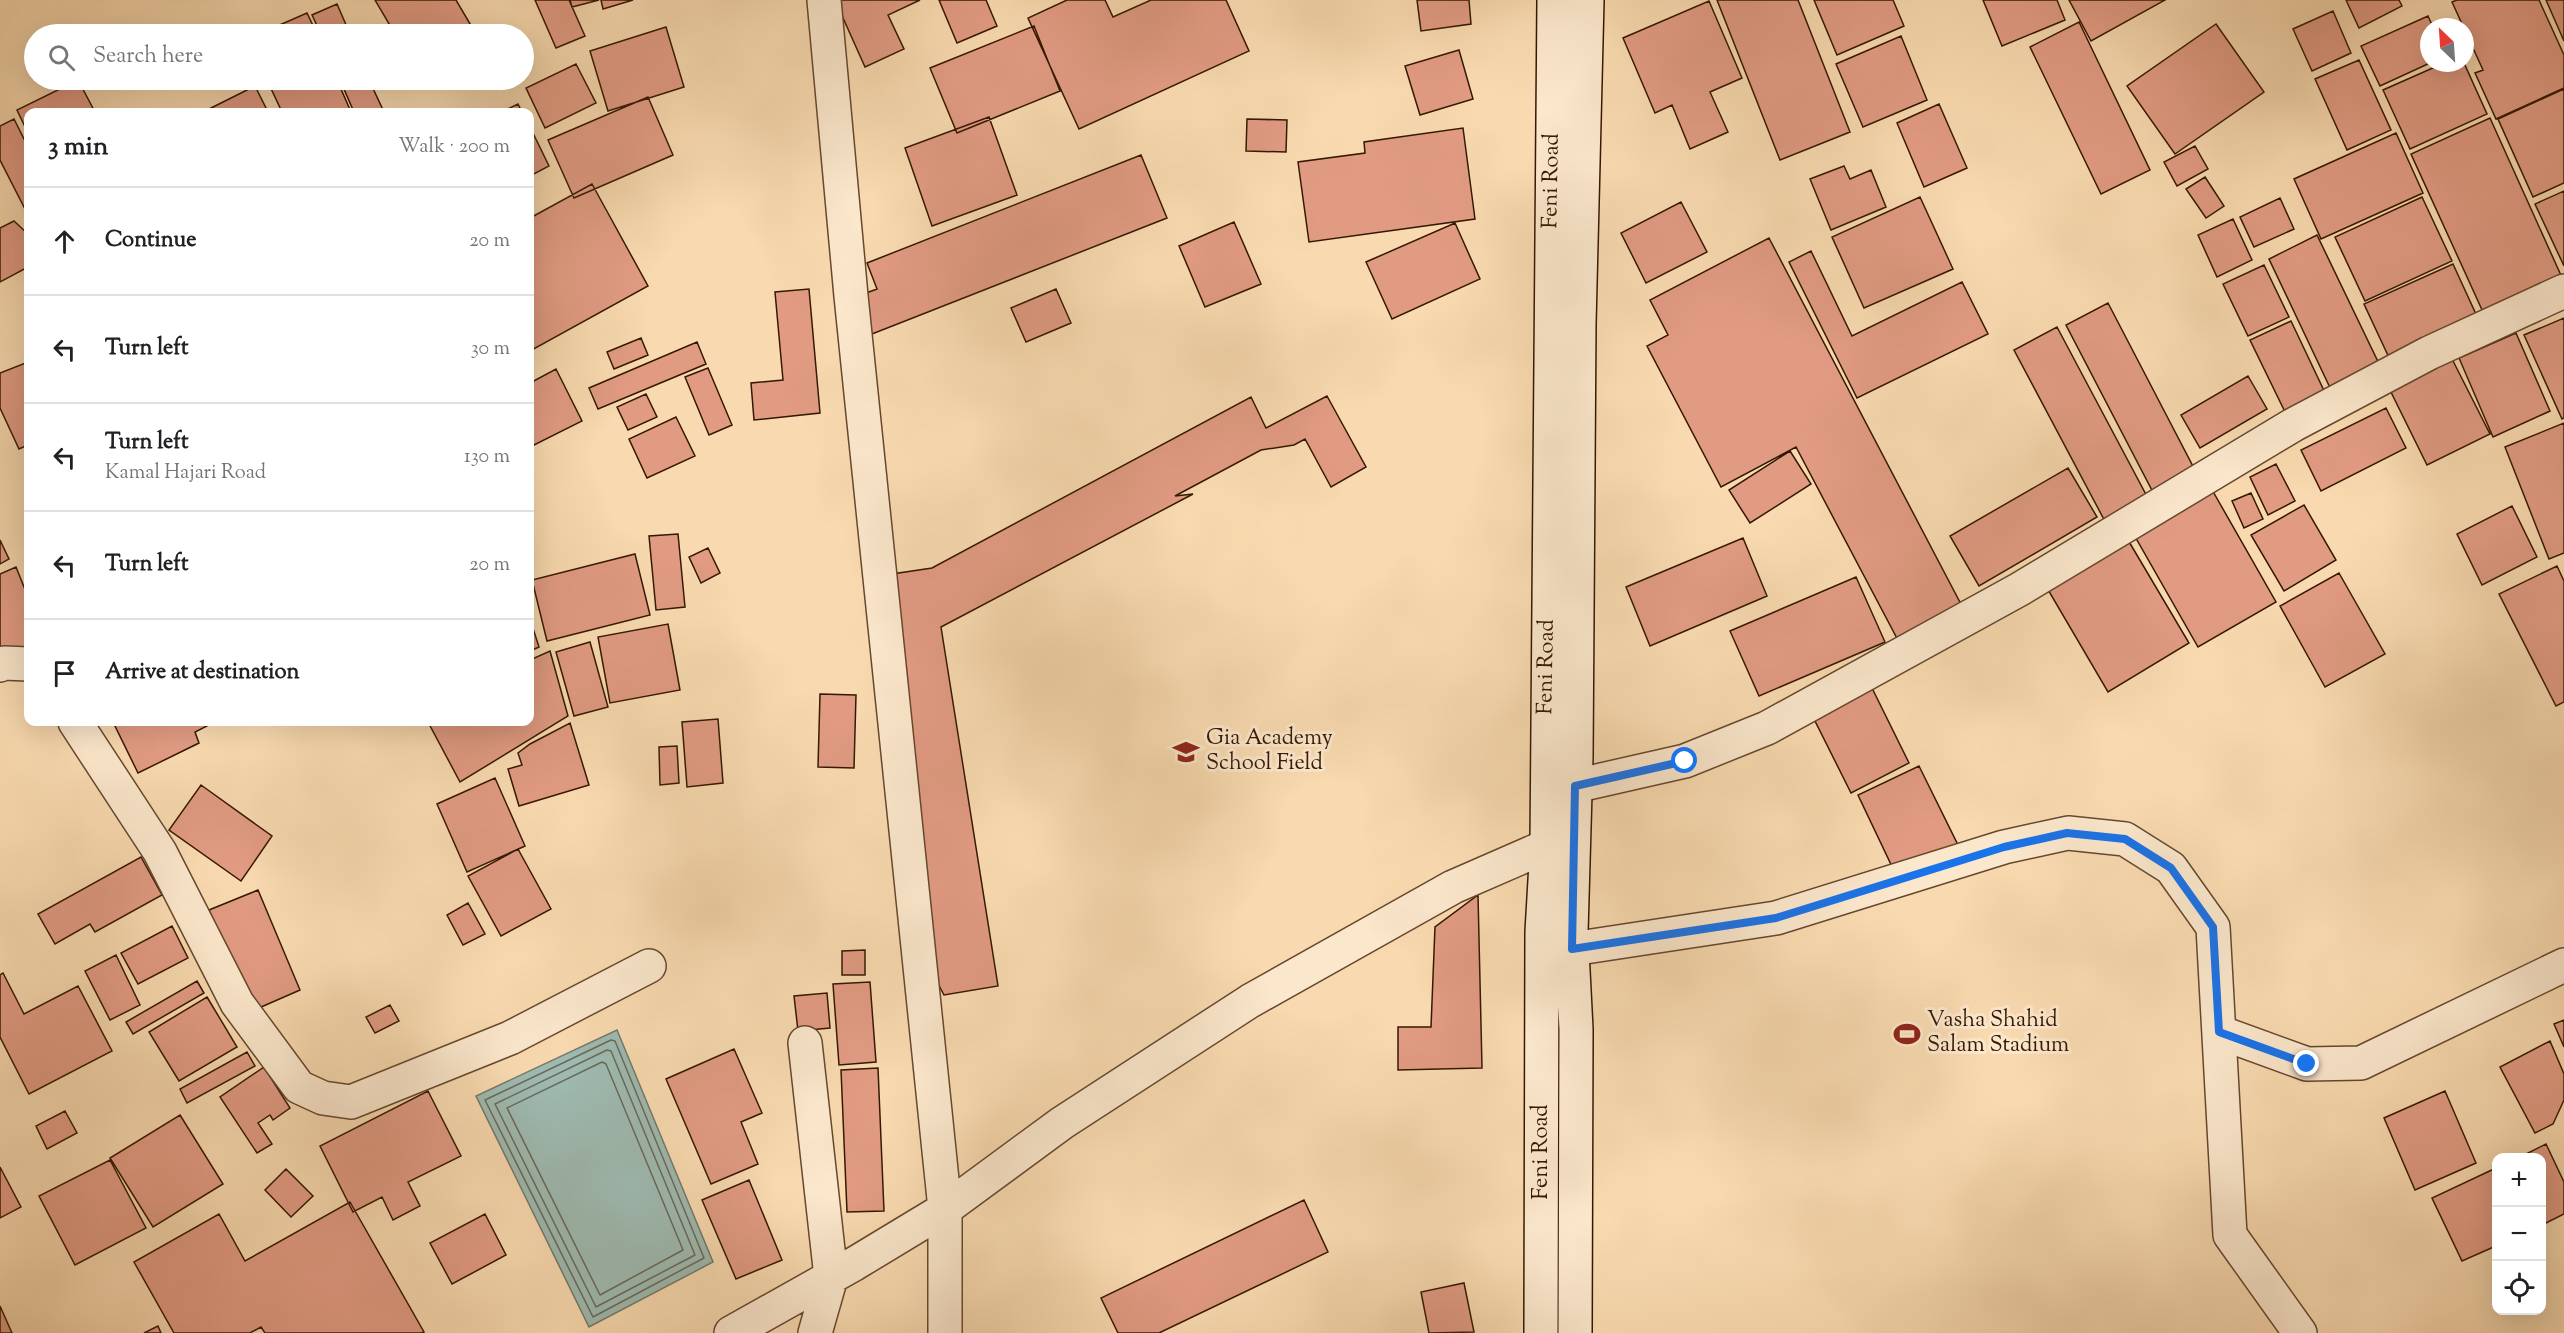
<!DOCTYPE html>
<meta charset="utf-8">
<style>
:root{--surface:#fff;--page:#f6f6f6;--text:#202124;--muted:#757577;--line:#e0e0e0}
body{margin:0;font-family:"Sorts Mill Goudy",serif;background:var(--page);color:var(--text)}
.controls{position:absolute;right:18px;bottom:18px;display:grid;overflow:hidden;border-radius:12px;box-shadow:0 6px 24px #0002}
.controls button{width:54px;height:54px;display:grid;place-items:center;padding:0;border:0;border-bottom:2px solid var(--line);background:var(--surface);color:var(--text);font:30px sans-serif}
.compass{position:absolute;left:2420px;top:18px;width:54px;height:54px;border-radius:50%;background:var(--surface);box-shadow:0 6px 24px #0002;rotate:335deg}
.stop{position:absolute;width:18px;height:18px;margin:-14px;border:4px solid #1a73e8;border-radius:50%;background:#fff}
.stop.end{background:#1a73e8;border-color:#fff;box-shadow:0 2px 6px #0008}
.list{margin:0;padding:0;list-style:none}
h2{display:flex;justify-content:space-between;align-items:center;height:78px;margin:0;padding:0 24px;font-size:26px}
h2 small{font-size:20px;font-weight:400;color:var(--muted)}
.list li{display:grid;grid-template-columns:39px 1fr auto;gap:18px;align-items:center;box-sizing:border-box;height:108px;padding:0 24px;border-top:2px solid var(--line)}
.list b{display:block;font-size:22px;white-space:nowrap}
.list p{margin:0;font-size:20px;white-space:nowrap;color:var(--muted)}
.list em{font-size:20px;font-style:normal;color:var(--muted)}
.icon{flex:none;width:33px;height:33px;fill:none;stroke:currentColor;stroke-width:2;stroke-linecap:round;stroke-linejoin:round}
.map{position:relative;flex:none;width:2564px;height:1333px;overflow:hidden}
.search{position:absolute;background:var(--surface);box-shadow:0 6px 24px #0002;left:24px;top:24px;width:510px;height:66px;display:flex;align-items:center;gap:15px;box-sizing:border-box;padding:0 21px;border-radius:33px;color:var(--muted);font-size:22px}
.panel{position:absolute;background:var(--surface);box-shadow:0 6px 24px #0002;left:24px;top:108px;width:510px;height:618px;border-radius:12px}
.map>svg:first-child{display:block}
.water{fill:#9ebab1;stroke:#74796b;stroke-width:1.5}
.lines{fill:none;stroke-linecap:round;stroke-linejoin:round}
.shore{stroke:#6a695a;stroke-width:1.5}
.building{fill:#e19b83;stroke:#351803;stroke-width:1.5}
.street-casing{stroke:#66482e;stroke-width:36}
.secondary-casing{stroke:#351803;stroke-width:36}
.street{stroke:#fbe7cc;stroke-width:33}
.secondary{stroke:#fbe7cc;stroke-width:33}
.route{stroke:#1a73e8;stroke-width:8}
.labels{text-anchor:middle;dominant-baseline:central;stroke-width:6;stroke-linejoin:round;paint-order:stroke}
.street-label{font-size:22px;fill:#351803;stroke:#fbe7cc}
.poi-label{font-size:22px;fill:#351803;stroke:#fbe7cc;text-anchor:start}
</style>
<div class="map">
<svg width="2564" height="1333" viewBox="0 0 2564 1333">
<rect width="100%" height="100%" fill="#f9dab0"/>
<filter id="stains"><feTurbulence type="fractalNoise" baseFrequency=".00333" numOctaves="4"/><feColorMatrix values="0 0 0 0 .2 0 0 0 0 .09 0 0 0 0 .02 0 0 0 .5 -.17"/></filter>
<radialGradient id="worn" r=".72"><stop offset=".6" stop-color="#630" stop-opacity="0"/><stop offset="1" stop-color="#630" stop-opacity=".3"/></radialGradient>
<path class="water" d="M617,1030L713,1262L589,1327L476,1096Z"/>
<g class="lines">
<path class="shore" d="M611,1040L615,1041L704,1258L593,1317L485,1100Z
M607,1050L611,1051L695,1255L596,1307L495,1104Z
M602,1062L606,1064L683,1250L600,1295L507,1108Z"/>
</g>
<path class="building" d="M375,0H456L476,34H395Z
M535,0H569L585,36L556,48Z
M570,0H599L572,7Z
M601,0H633L603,9Z
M835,0H920L888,15L904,49L865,67Z
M939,0H986L997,26L957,43Z
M1067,0H1105L1113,17L1151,0H1226L1249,51L1079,129L1028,18Z
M1417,0H1469L1471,24L1421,31Z
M1717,0H1798L1850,132L1780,160Z
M1814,0H1893L1904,26L1837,55Z
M1983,0H2057L2065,20L2002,46Z
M2069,0H2165L2091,41Z
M2346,0H2399L2402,6L2359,28Z
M2457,0H2539L2564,55V88L2496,119L2475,73L2483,70L2452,2Z
M2546,0H2564V41Z
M1709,1L1742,78L1710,92L1728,132L1690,149L1672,105L1655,113L1623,38Z
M337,4L350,34H321L312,15Z
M2333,11L2351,53L2312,71L2293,29Z
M307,13L317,34H259Z
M2428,16L2433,27H2429L2430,63L2380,86L2361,46Z
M2079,22L2150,170L2101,194L2030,47Z
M2216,24L2264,92L2175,154L2127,86Z
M1034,26L1060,91L957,133L930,68Z
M666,27L684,87L608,111L590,51Z
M1901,36L1927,100L1863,127L1836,64Z
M1459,50L1473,99L1420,115L1405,66Z
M2359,60L2391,130L2347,150L2315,79Z
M2444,63H2464L2487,114L2410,149L2383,90Z
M576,64L596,103L545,128L526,88Z
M78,80L95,112H28V133L17,110Z
M267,80H337L351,112H282Z
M340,80H369L384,112H354Z
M255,86L268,112H203Z
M2564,89V183L2533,197L2498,119Z
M648,97L673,155L574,198L548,140Z
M518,104L522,112H501Z
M1939,104L1967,168L1924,187L1897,123Z
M989,117L1017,195L932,226L905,148Z
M2490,118L2564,282L2488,323L2411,154Z
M14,119L28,147L27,213L0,160V126Z
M1247,119L1287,120L1286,152L1246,151Z
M530,127L549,166L530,176Z
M1463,128L1475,219L1309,242L1298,162L1365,153L1364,142Z
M2396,133L2423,193L2321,239L2294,179Z
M2195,146L2208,169L2177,186L2164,162Z
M1141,155L1167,218L872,334L858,296L877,289L867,263Z
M1844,166L1850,179L1871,170L1886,207L1831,230L1810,179Z
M2205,177L2224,206L2206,218L2186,189Z
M592,184L648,286L530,351V218Z
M2564,191V266L2535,204Z
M1920,197L1953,269L1864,308L1832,237Z
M2422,197L2452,261L2365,301L2335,237Z
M2280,198L2294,229L2254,247L2240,217Z
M1681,202L1707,252L1646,283L1621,233Z
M2233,219L2252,260L2217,277L2198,235Z
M14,221L28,234V267L0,282V228Z
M1234,222L1261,284L1205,307L1179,246Z
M1455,223L1480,279L1392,319L1366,262Z
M2317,235L2382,370L2333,394L2269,259Z
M1769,238L1964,610L1900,644L1796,447L1721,487L1647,346L1668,335L1650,300Z
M1811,251L1852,336L1962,282L1988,334L1857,398L1789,262Z
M2453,264L2480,323L2392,364L2364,304Z
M2264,265L2289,317L2248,336L2223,284Z
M809,289L820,413L754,420L751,383L783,380L775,292Z
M1056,289L1071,323L1026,342L1011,308Z
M2108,303L2198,476L2156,498L2066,325Z
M2564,318V418L2562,419L2524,335Z
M2291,321L2327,397L2287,416L2250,340Z
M2057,327L2151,504L2108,527L2014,350Z
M2516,333L2550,411L2493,437L2459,358Z
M641,338L648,355L614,369L607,352Z
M697,342L706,364L598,409L589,388Z
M2449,353L2490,434L2427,465L2387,384Z
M28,362V445L19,449L0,408V373Z
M708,368L732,425L709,435L685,377Z
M556,369L582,421L530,447V383Z
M2248,376L2267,409L2200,448L2181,415Z
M646,394L657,417L628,430L617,407Z
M1327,396L1366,467L1331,487L1305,439L1294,445L1261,450L1175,496L1193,494L941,627L998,986L944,995L921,952L915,916L931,907L879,576L932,568L1251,397L1266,428Z
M2386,408L2406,448L2321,491L2301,450Z
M676,417L695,456L647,478L629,439Z
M2564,423V553L2549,559L2505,447Z
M1790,451L1811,484L1750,523L1729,490Z
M2276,464L2295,501L2268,515L2250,477Z
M2068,468L2097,517L1979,586L1950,536Z
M2211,488L2276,602L2198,647L2133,533Z
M2251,493L2263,519L2244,528L2232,501Z
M2304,505L2336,560L2284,591L2251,535Z
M2512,506L2537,557L2482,585L2457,534Z
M678,534L685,607L656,610L649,536Z
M1743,538L1767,596L1650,646L1626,587Z
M0,540L9,559L0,564Z
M2128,540L2189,643L2108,692L2047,588Z
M708,548L720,573L701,583L689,557Z
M635,554L650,615L547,641L532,580Z
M2557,566L2564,581V702L2556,706L2499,594Z
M16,567L28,597V649L0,661V574Z
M2339,573L2385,654L2325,687L2280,606Z
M1856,577L1885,642L1759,696L1730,631Z
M530,619L539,647L530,651Z
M668,624L680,690L610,703L598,637Z
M590,642L608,707L574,716L556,652Z
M550,651L568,716L460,782L428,722H530V660Z
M1871,686L1909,763L1851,793L1812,715Z
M820,694L856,695L854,768L818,767Z
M718,719L723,783L687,787L682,722Z
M113,722H205L207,726L195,732L199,743L138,773Z
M570,723L589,785L519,806L508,769L522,765L518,753L530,744Z
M677,746L679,783L660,785L659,747Z
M1919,766L1958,845L1896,875L1858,795Z
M495,778L525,846L467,872L437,804Z
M201,785L272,836L241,881L169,830Z
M518,849L551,909L501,936L468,876Z
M141,857L162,895L95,932L90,924L55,944L38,914Z
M258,890L300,990L252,1011L209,910Z
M1478,895L1482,1068L1398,1070V1027H1431L1435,927Z
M468,903L485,934L463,945L447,915Z
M172,926L188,958L138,984L121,953Z
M865,950V975H842V951Z
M116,955L140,1005L110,1020L85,971Z
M3,973L24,1014L78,986L112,1051L29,1094L0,1037V975Z
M197,981L204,993L133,1034L126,1022Z
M870,982L876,1062L839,1065L833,984Z
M827,993L830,1028L798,1031L794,996Z
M207,997L237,1047L179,1081L149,1032Z
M390,1005L399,1021L375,1033L366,1017Z
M2564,1020V1047L2554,1024Z
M2550,1041L2564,1074V1100L2553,1124L2535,1133L2500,1067Z
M734,1049L762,1113L741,1122L758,1164L711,1184L666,1079Z
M247,1052L255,1066L187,1103L180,1089Z
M264,1067L290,1108L273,1120L270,1115L258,1123L272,1144L257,1153L220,1097Z
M878,1068L884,1211L847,1212L841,1070Z
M428,1091L461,1156L408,1182L420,1206L393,1220L382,1197L353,1212L320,1146Z
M2445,1091L2476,1163L2415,1190L2384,1118Z
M65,1111L77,1133L47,1149L36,1126Z
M180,1115L223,1184L153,1227L110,1158Z
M2546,1144L2564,1182V1214L2542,1225V1158H2518Z
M110,1160L146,1228L75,1265L39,1196Z
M0,1167L21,1207L0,1218Z
M2496,1168V1246L2462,1261L2432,1198Z
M286,1169L313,1196L291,1217L265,1190Z
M749,1180L782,1260L736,1279L702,1200Z
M1304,1200L1328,1252L1159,1333H1118L1101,1298Z
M350,1202L424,1332L421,1333H265L261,1327L250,1333H174L134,1262L219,1214L245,1261Z
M485,1214L506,1255L452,1284L430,1243Z
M1464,1283L1474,1332L1429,1333L1421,1292Z
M0,1306L12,1333H0Z
M158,1326L161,1333H144Z"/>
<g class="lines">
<g class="street-casing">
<path id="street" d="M824,0L851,296L945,1209V1333
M0,665L4,663L28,664
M75,722L160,852L237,1003L299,1087L323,1098L351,1102L510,1038L649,966
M1575,786L1685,761L1767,728L2020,589L2293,425L2429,353L2564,291
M1572,949L1776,918L2004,847L2068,833L2125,839L2171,868L2213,927L2230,1235L2300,1333
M2219,1032L2307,1064L2361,1063L2564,965
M805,1043L831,1277L815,1333
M731,1333L854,1264L945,1209L1062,1123L1250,1001L1453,887L1547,846"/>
</g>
<g class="secondary-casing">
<path id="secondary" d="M1541,1333L1542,932L1547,846L1554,0
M1575,1333L1576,1029L1571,932L1576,757L1579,324L1587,0"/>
</g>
<use href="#street" class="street"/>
<use href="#secondary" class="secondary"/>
</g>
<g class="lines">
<path class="route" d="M1685,761L1575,786L1572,949L1776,918L2004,847L2067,833L2125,839L2171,868L2213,927L2219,1032L2307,1064"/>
</g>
<defs>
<g id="school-bare" transform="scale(2.07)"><path d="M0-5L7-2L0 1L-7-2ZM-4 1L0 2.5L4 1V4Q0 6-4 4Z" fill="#8f2418" stroke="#fbe7cc" stroke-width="2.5" paint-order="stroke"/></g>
<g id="stadium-bare" transform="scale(2.07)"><path d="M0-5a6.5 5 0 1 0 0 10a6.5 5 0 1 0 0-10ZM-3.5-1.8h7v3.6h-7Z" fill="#8f2418" stroke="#fbe7cc" stroke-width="2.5" paint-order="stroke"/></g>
</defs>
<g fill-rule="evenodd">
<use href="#school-bare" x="1186" y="752"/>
<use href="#stadium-bare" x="1907" y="1034"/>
</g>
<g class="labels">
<g class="street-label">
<text transform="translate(1552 181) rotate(-89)">Feni Road</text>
<text transform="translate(1547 667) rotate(-89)">Feni Road</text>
<text transform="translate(1542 1152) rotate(-90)">Feni Road</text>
</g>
<g class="poi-label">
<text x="1206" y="739">Gia Academy<tspan x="1206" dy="25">School Field</tspan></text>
<text x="1927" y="1021">Vasha Shahid<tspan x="1927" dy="25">Salam Stadium</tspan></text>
</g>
</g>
<rect width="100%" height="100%" filter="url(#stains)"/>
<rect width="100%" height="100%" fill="url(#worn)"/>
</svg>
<div class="controls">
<button>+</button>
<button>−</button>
<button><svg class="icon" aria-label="locate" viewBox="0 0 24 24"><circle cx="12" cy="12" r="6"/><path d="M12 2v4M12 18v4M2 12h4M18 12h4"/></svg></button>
</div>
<svg class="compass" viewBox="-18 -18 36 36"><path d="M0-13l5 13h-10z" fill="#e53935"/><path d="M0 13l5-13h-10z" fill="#757577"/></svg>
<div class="stop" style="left:1685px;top:761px"></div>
<div class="stop end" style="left:2307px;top:1064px"></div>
<div class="search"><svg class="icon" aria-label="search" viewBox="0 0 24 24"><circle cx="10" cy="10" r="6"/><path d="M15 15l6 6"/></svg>Search here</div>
<section class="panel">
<h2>3 min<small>Walk · 200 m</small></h2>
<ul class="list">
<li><svg class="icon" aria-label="ahead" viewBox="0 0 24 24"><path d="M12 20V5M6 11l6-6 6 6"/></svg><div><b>Continue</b></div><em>20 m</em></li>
<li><svg class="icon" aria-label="left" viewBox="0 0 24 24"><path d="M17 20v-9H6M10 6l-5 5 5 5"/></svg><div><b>Turn left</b></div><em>30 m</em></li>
<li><svg class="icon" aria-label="left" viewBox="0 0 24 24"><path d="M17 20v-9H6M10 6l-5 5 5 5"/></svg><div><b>Turn left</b><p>Kamal Hajari Road</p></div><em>130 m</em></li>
<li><svg class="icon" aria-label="left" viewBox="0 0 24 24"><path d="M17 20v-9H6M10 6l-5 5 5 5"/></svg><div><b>Turn left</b></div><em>20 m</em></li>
<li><svg class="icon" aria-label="arrive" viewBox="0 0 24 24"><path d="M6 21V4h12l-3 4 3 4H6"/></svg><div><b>Arrive at destination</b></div></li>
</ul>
</section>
</div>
